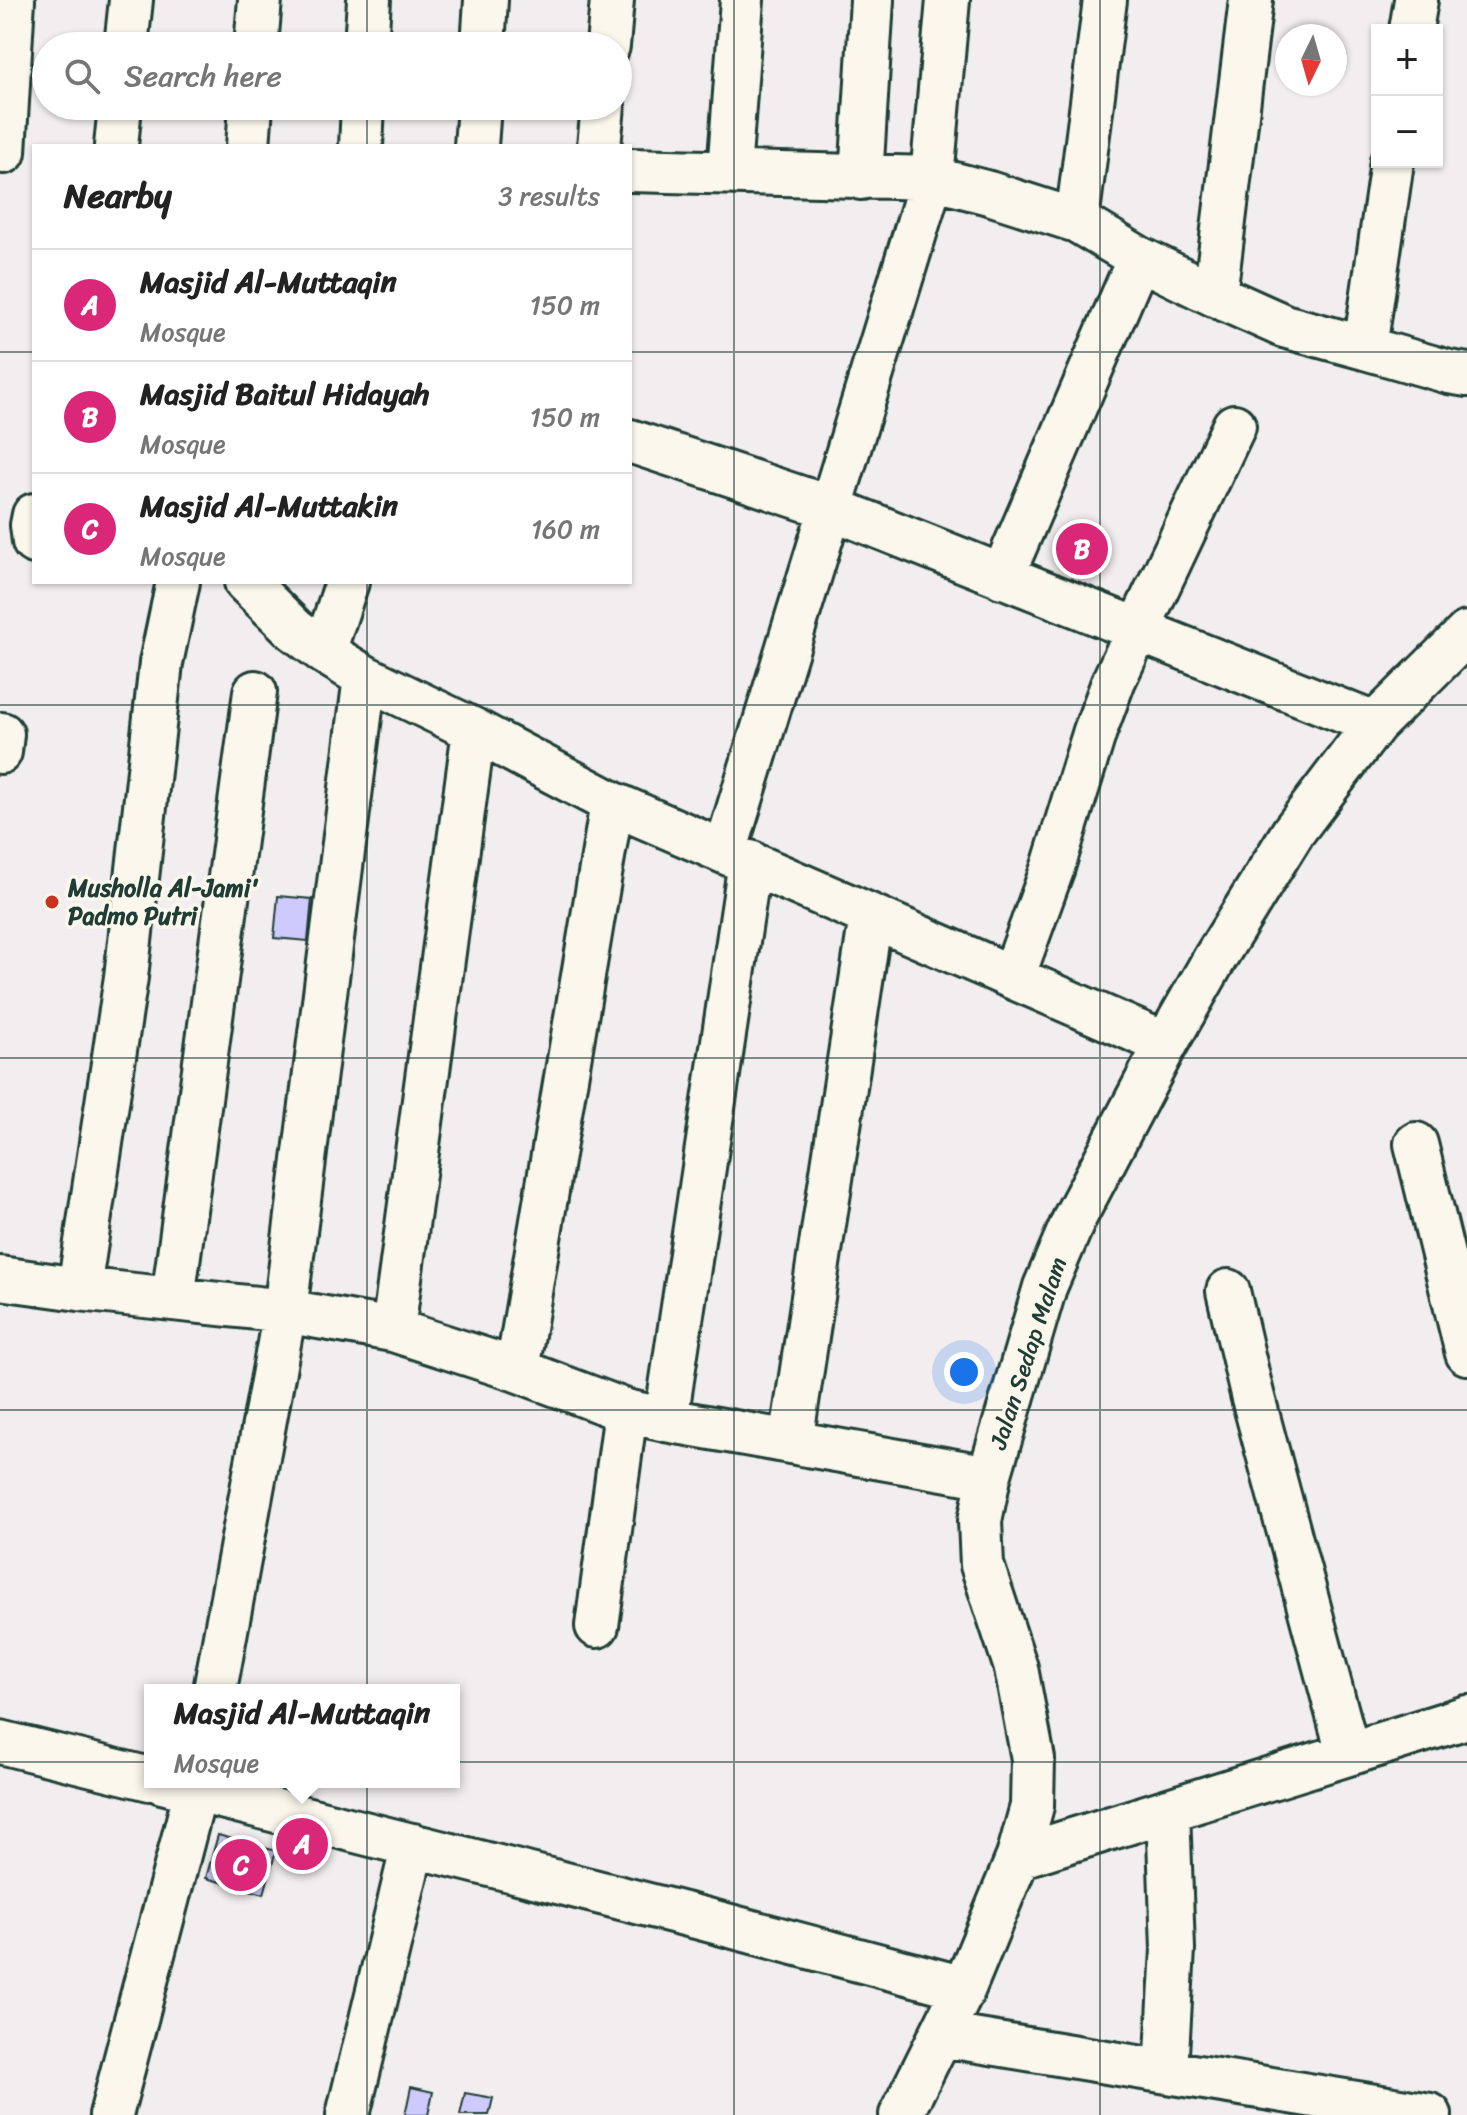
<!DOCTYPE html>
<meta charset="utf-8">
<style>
:root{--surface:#fff;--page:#f6f6f6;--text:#222;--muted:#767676;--line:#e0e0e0;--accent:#db2777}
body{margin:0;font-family:Sriracha,sans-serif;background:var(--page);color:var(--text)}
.controls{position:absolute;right:24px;top:24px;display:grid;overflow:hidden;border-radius:0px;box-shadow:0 2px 6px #0004}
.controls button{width:72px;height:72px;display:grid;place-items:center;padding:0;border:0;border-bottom:2px solid var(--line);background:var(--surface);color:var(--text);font:40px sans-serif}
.compass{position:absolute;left:1275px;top:24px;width:72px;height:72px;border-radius:50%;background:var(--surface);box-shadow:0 2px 6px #0004;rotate:185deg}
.you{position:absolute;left:964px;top:1372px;width:28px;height:28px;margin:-20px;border:6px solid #fff;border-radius:50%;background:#1a73e8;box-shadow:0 0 0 12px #1a73e833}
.badge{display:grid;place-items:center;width:52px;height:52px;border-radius:50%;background:var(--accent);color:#fff;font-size:26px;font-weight:700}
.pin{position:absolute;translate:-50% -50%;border:4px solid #fff;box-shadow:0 2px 8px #0006}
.popup{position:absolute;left:144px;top:1684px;width:316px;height:104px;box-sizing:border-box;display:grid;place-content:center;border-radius:0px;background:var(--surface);filter:drop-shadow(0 2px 6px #0005);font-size:26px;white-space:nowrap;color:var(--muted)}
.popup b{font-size:30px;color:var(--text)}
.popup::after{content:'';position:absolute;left:50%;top:100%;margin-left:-16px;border:16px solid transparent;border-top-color:var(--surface)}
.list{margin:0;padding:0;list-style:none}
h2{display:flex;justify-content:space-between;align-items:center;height:104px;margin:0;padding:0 32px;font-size:34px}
h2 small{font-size:26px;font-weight:400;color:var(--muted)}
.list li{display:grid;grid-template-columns:52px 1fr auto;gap:24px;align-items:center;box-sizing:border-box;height:112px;padding:0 32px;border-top:2px solid var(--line)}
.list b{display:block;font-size:30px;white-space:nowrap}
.list p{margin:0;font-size:26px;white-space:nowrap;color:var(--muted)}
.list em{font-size:26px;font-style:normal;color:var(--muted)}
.icon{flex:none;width:44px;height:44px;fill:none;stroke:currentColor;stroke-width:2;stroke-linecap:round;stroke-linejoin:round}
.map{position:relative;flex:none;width:1467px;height:2115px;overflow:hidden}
.search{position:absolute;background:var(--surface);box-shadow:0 2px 6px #0004;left:32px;top:32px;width:600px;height:88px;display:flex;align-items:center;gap:20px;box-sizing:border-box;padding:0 28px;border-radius:44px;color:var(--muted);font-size:30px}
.panel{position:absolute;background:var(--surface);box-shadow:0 2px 6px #0004;left:32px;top:144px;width:600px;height:440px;border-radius:0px}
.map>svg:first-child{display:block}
.building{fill:#cfcafd;stroke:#1f3d34;stroke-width:2}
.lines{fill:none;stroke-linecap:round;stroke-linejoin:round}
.street-casing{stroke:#1f3d34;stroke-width:48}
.street{stroke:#fbf7ec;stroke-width:42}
.grid{fill:none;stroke:#1f3d34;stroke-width:2;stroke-opacity:0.55}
.poi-dot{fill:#c8321e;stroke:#fbf7ec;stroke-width:3}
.labels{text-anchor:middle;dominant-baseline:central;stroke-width:7;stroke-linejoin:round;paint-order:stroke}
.poi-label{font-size:24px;font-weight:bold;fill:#1f3d34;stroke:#fbf7ec;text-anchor:start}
.street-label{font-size:24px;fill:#1f3d34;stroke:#fbf7ec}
</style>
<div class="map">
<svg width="1467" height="2115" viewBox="0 0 1467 2115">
<rect width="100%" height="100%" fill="#f2eeef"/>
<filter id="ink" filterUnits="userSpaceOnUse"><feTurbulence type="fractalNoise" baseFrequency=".0125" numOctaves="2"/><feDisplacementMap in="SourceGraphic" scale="16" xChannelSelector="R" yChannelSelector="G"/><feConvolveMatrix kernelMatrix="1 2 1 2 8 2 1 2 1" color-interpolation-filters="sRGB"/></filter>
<g filter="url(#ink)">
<path class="building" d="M278,896L312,899L308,941L274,938Z
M218,1835L276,1851L264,1894L206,1878Z
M411,2087L433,2092L428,2115H405Z
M465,2093L493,2098L489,2115H460Z"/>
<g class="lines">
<g class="street-casing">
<path id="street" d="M1411,30L1416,0
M126,46L131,0
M256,46L260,0
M366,46L369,0
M483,46L486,0
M608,46L612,0
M116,146L120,106
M248,146L251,106
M361,146L363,106
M476,146L479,106
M599,146L603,106
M4,152L13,0
M1392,162L1365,348L1449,372L1467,375
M630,170L932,178L989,193L1077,221L1139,258L1215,295L1284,326L1365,348
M729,172L742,0
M861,178L872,0
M1077,221L1105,0
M1215,295L1251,0
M630,441L831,508L1375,724
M34,515L32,525L34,542
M1002,577L1139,258
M246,582L295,630L324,652L365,677L474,730L612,803L1166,1044
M324,652L347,582
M0,752L2,734
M725,852L932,178L948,0
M1013,977L1053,867L1095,731L1114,680L1234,426
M1416,1144L1467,1353
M0,1278L79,1289L285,1311L393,1330L517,1370L626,1411L666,1420L989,1477
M79,1289L126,977L161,663L178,582
M1228,1291L1252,1394L1348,1753
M173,1299L255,692
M393,1330L474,730
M517,1370L612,803
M666,1420L750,862
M791,1442L871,916
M597,1626L626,1411
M215,1690L285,1311L365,677
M0,1742L150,1779
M162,1782L700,1918L964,1988
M1018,1857L1467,1717
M942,2035L1430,2115
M1166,2071L1173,1949L1168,1810
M111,2115L198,1782
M348,2115L413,1845
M901,2115L964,1988L1018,1857L1032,1806L1033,1759L1016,1668L982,1565L980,1521L989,1477L1045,1287L1075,1217L1166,1044L1215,958L1293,832L1375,724L1467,633"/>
</g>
<use href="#street" class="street"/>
</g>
</g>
<path class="grid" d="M367,0V46M734,0V2115M1100,0V2115M367,106V146M0,352H34M630,352H1467M367,582V2115M0,705H1467M0,1058H1467M0,1410H1467M0,1762H1467"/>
<circle class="poi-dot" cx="52" cy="902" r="8"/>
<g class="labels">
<g class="poi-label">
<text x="68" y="888">Musholla Al-Jami'<tspan x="68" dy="28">Padmo Putri</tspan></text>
</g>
<g class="street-label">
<text transform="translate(1028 1353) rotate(-72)">Jalan Sedap Malam</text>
</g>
</g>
</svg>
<div class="controls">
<button>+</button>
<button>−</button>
</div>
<svg class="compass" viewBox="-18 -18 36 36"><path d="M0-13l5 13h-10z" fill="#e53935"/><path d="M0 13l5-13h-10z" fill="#767676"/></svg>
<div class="you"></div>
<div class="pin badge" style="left:302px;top:1844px">A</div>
<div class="popup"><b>Masjid Al-Muttaqin</b>Mosque</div>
<div class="pin badge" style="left:1082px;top:549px">B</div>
<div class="pin badge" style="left:241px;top:1865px">C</div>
<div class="search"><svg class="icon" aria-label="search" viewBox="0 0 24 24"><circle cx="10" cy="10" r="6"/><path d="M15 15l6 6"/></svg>Search here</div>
<section class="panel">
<h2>Nearby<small>3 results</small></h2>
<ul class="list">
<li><span class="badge">A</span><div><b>Masjid Al-Muttaqin</b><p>Mosque</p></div><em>150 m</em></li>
<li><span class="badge">B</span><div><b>Masjid Baitul Hidayah</b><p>Mosque</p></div><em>150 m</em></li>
<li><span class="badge">C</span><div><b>Masjid Al-Muttakin</b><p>Mosque</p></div><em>160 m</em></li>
</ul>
</section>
</div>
